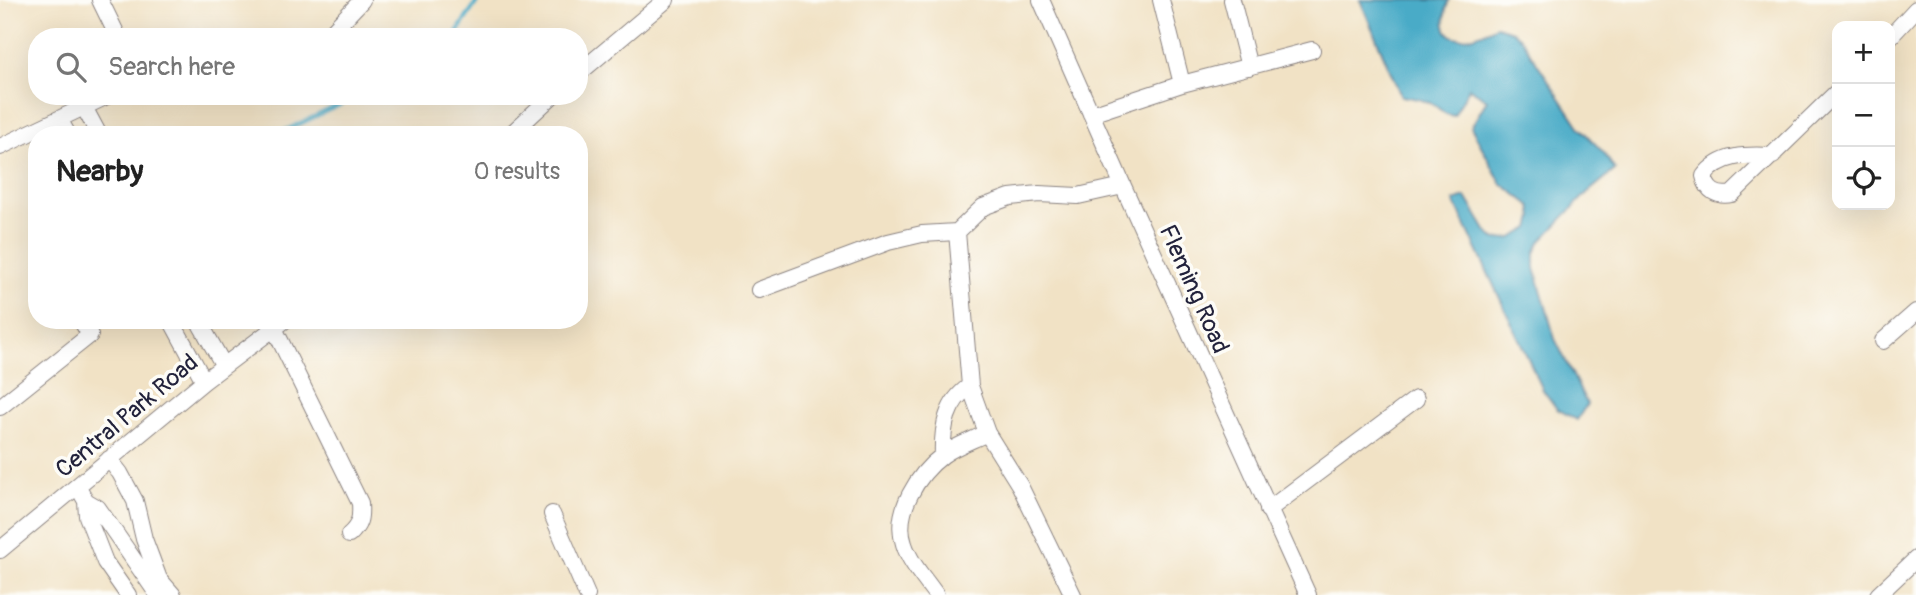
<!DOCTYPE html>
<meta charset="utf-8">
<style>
:root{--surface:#fff;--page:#f6f6f6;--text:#222;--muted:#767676;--line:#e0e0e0}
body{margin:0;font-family:Pangolin,sans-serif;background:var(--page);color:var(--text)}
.controls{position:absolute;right:21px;top:21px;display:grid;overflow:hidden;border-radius:14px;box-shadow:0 7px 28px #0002}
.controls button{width:63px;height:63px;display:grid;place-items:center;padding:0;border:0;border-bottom:2px solid var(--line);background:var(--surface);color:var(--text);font:35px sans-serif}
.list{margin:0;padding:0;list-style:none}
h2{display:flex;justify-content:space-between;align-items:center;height:91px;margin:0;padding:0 28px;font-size:30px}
h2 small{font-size:23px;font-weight:400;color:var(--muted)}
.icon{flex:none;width:38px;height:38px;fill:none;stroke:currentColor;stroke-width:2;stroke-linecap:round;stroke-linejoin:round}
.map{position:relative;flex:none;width:1916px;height:595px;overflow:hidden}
.search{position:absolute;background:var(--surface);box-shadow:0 7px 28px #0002;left:28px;top:28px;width:560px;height:77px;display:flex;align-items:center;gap:18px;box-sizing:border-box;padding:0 24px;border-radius:28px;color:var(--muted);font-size:26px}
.panel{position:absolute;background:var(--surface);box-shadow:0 7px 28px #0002;left:28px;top:126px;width:560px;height:203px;border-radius:28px}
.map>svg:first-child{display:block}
.water{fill:#48abc7;stroke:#356681;stroke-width:2}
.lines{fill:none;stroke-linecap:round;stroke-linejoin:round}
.stream{stroke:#48abc7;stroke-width:4.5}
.minor-casing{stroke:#8a8280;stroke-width:18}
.minor{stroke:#fff;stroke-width:16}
.labels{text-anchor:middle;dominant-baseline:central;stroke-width:7;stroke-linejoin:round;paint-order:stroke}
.street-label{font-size:24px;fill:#22223b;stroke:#fdfcf7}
</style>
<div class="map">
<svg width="1916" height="595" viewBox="0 0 1916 595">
<rect width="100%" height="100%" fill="#fdfcf7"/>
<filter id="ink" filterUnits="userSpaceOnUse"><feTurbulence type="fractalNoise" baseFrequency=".0143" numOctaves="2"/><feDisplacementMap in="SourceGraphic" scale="14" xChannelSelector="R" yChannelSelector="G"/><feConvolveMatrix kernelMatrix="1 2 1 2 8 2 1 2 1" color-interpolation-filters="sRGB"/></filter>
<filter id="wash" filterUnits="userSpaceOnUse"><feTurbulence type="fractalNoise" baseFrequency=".00686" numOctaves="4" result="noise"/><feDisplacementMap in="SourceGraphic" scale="28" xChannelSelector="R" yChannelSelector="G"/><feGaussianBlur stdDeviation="1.57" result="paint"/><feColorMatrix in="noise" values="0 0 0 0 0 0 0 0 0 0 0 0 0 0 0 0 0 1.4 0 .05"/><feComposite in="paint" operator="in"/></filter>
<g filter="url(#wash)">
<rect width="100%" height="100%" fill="#f1e2c5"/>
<path class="water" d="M1360,0H1449C1432,46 1466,44 1496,26L1512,31L1521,39L1580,128L1604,153L1615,170L1587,193L1540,242L1535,253V268L1555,339L1587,404L1577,420L1557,409L1543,390L1454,201L1466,197L1487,232L1496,240L1512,238L1530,228L1533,217L1531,206L1501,183L1471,127L1487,100L1469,88L1454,116C1442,114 1443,111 1434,105C1425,99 1411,98 1401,96Z"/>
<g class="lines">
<path class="stream" d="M454,37L478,0
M276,135L358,96"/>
</g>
</g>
<g filter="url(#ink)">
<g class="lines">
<g class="minor-casing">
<path id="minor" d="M100,0L118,37
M1041,0L1123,186L1308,595
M1161,0L1182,84
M1232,0L1249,67
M327,37L362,0
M1890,37L1916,9
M579,73L666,0
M84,107L99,135
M1091,114L1182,84L1312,50
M59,119L68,135
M510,135L552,96
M0,147L107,96
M1773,156C1748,155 1721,153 1704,176C1707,191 1717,197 1732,194L1837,92
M957,232L970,386L987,433L1020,486L1073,595
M759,290L888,242L922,234L957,232L983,207L1010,197L1039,194L1078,196L1123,186
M171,320L204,381
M198,320L224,366
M274,328L360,503C361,518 360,525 349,535
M1883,341L1916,312
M0,407L90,335L81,320
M943,455C942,428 946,402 970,386
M109,459L120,473L135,501L144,539L159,579L173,595
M78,487L86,501L87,516L105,562L128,595
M86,501L98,508L158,595
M1268,510L1416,399
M552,514L587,595
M0,550L204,381L285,320
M936,595C925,579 910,563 904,544C893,512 918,474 943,455C955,446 973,440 987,433
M1878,595L1916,559"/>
</g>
<use href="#minor" class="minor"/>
</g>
</g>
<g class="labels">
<g class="street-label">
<text transform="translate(1194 289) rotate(66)">Fleming Road</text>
<text transform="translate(127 416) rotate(-40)">Central Park Road</text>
</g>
</g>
</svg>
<div class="controls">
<button>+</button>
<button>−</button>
<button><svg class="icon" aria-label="locate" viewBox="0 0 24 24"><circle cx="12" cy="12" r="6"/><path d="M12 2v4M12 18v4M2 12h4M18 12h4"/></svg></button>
</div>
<div class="search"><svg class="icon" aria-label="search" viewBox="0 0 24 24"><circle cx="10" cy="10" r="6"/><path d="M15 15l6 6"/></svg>Search here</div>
<section class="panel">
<h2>Nearby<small>0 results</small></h2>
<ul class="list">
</ul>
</section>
</div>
